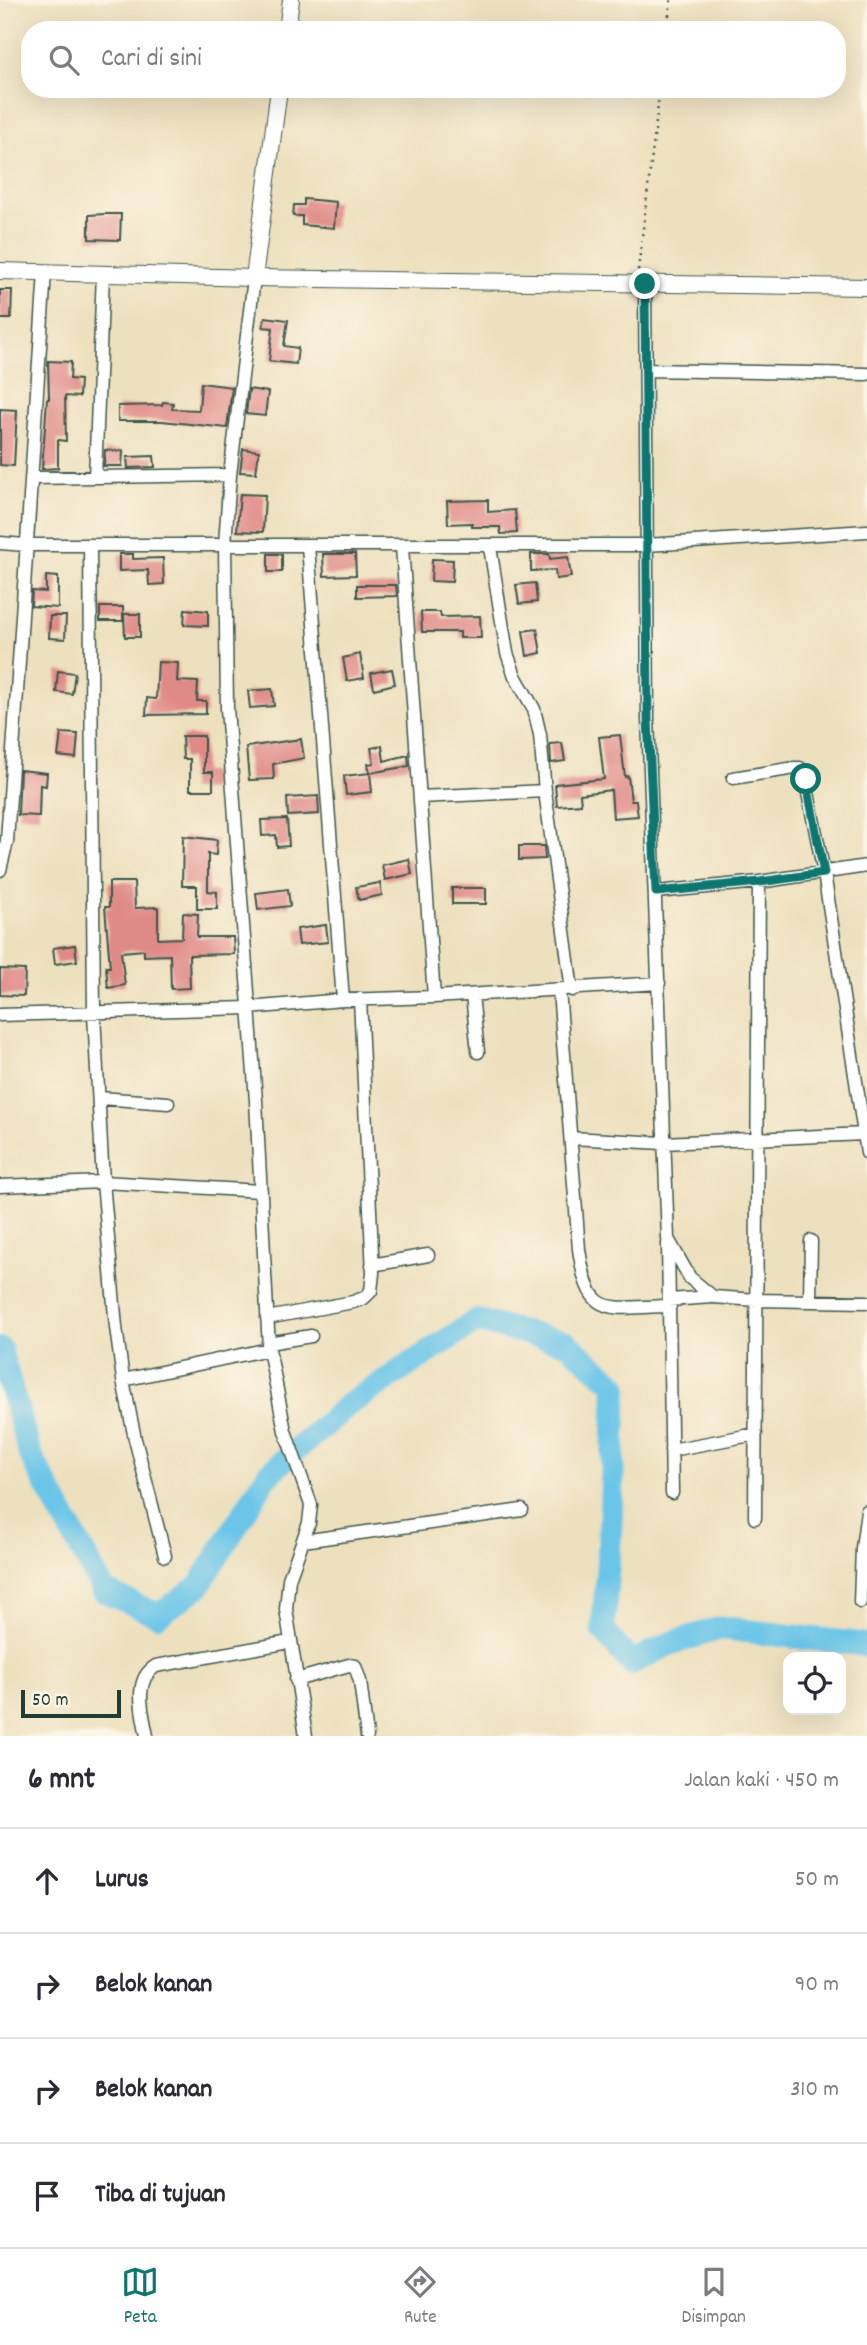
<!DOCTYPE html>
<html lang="id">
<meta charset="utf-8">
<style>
:root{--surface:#fff;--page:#f7f7f7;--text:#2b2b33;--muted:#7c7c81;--line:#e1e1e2;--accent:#0f766e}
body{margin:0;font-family:Dekko,sans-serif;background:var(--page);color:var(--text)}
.controls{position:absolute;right:21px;bottom:21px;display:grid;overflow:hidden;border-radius:14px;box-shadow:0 7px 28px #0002}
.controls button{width:63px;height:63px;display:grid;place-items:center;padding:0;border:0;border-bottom:2px solid var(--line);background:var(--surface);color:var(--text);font:35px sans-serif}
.scale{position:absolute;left:21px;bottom:18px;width:100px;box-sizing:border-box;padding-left:7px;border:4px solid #1f3d34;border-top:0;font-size:19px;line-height:24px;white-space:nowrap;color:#1f3d34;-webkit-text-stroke:5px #fcf5e5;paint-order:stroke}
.stop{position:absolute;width:21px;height:21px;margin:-16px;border:5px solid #0f766e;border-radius:50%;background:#fff}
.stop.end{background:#0f766e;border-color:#fff;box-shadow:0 2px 7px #0008}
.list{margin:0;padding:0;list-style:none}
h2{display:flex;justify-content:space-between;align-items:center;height:91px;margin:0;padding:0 28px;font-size:30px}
h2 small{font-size:23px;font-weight:400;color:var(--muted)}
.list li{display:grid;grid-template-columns:46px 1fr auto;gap:21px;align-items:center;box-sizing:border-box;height:105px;padding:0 28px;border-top:2px solid var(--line)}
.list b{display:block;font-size:26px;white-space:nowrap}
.list em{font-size:23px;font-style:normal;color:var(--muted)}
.icon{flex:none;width:38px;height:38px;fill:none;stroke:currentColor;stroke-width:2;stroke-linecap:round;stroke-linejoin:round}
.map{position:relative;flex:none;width:867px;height:1736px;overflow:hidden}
.search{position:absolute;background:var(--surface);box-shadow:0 7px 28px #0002;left:21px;right:21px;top:21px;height:77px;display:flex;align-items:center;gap:18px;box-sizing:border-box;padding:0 24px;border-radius:28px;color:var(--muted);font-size:26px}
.sheet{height:511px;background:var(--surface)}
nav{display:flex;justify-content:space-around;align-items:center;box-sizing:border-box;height:98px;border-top:2px solid var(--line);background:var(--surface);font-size:19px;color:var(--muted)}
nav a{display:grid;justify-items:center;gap:4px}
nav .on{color:var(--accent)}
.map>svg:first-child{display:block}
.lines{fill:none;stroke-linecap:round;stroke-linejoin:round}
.river{stroke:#6ac5e8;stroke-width:24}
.building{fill:#e08a87}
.minor-casing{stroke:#3e5549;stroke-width:15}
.major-casing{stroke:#3e5549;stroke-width:18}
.path{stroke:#3e5549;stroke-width:2.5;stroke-dasharray:2 5;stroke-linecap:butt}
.minor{stroke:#fff;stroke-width:12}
.major{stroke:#fff;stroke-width:16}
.route{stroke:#0f766e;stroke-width:9}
</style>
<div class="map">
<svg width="867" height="1736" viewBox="0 0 867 1736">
<rect width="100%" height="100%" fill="#fcf5e5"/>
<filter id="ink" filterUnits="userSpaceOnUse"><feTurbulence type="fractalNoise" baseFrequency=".0143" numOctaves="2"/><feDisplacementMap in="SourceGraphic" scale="14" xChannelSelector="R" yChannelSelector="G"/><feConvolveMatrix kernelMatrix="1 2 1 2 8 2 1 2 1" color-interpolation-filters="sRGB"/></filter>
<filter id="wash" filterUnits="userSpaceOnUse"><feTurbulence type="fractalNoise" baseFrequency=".00686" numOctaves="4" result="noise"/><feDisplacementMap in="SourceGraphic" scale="28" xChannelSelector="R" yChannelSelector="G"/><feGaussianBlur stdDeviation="1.57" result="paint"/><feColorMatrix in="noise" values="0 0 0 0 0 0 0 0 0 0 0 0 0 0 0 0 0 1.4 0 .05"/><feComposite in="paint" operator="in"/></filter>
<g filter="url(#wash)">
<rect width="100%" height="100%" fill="#ede0be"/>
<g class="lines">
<path class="river" d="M0,1349L30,1454L104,1591L158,1615L199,1586L268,1474L348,1405L476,1321L567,1343L616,1385L610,1534L603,1630L631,1663L669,1644L721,1628L867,1645"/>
</g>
<g id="blocks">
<path class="building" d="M304,199L336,202L334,228L302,225V216H293L294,205H304Z
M105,214H121L120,240L89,239V215Z
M0,290H12L11,319H0Z
M265,317L288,320L284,346L298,348L296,364L269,361L273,328L263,327Z
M48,361L71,362L70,379L80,380L79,397L65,396L66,441L58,440V468L42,469L47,399H49Z
M201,383L232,387L227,428L162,421H118V406L162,405L163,402L173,403L172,409L199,410Z
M249,389L268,392L265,416L246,414Z
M0,409L17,410L14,466L0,465Z
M243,449L259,451L256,473L240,472Z
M105,450L123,451L122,466H104Z
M154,456L155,467L128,468L127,457Z
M240,494L265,495L263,532L237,531Z
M488,500V512L515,510L517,533L501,534L500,527H472V523L448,524L447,501Z
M119,554H133V559L163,558L164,584L149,585L148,570L119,571Z
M268,554H282V572H268Z
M323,554H355L356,575L324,576Z
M531,554H549L550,559L568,557L571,577L556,579L555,570L531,571Z
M432,559L453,560L452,582L431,581Z
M46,576L58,577V608L31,606L32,591L46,592Z
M535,583L537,602L519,604L516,585Z
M357,585H396L397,596L357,597Z
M100,607H123V621H100Z
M185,609L208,611V626L184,625Z
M421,612H440L441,617L480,616L481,638H460V632H422Z
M124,614H140V637H125Z
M50,616H66L65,639L49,638Z
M537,629L541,653L527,656L523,631Z
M360,654L364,678L347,681L343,658Z
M158,662L178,663L177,681L198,682L197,701H206V714L146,715L147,698L156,699Z
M392,669L395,684L374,689L371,673Z
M58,671L75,673L72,694L56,692Z
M272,689L274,706L250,708L248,691Z
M61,733L78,734L76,758L58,756Z
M620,735L625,777L628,776L631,801H636L638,816L613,818L611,790L580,794L581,804L557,806L555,784L604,779L599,737Z
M182,736H204V772H213V790H190V759H183Z
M301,739L304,758L273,764L274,779L249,780L246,747Z
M562,743L565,761L551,763L550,744Z
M382,746L384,761L408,755L409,766L370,773L368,764L374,763L371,748Z
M20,770L47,773L46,786L40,785L39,816L18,815Z
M370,773L372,792L346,795L344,776Z
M318,796L319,814L288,816L287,798Z
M287,819L289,846L277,847L276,835L262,836L261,820Z
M183,836L217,840L216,855L208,854V891L217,892V909H197V886H182Z
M519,846H544L545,859L519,860Z
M409,859L412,874L385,880L382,865Z
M109,882H134L135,908L158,907V939L182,938L183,913L198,914L197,937H233L234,954L189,955L190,988L171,989L170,955L144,956V950L121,952L125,985L108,988L106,967H110L105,907H109Z
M380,883L382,895L359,900L356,887Z
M452,888H486V904H452Z
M288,889L290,906L258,910L256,893Z
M326,925L328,942L299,945L297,929Z
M75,945L77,961L55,964L53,948Z
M0,969L25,970L24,996L0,995Z"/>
</g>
</g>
<g filter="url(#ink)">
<use href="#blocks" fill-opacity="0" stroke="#3e5549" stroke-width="2"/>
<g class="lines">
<g class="minor-casing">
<path id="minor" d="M254,278L230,475L225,544L227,708L256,1101L269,1349L285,1431L311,1505L309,1523L289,1579L286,1609L306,1736
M645,284L648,719L668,1239L690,1278L713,1297L757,1300L867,1302
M646,370L867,374
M95,477L103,273
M31,478L230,475
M0,543L25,545H646L867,531
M90,545L94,1014L103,1182L116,1327L123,1380L135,1439L165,1556
M308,546L343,1000
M402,547L434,997
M490,547L507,653L515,676L534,709L540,735L545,791L572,990
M733,778L795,768H800L804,773L824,873L867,1153
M420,797L545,791
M0,870L7,841L45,272
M656,892L759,882L867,866
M559,990L579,1249C589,1321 607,1307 670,1306
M472,995L478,1052
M0,1015L248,1008L343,1000L434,997L659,983
M100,1098L168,1103
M571,1138L663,1143L864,1134
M0,1186L103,1182L261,1191
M668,1243L672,1493
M372,1265L428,1255
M669,1300L712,1297
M810,1301L811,1241
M267,1318L353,1302L364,1298L371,1291L373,1273L360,999
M268,1343L311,1336
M123,1380L269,1349
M671,1450L756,1434
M755,1518L759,882
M303,1541L522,1510
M860,1602L862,1548L867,1511
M296,1680L349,1665L355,1666L360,1681L367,1736
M147,1736C143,1714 132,1680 156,1666L290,1642"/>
</g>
<g class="major-casing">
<path id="major" d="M287,30L291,0
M0,271L254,278L867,287
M254,278L279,89"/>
</g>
<path class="path" d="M667,30L671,0
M638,270L660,89"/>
<use href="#minor" class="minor"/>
<use href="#major" class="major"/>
</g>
</g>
<g class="lines" filter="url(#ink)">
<path class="route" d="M645,284L648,719L656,892L760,882L824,873L806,779"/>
</g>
</svg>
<div class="controls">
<button><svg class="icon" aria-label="locate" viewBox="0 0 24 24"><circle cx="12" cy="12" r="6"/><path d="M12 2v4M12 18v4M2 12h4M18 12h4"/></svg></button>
</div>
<div class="scale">50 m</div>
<div class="stop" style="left:806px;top:779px"></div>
<div class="stop end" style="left:645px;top:284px"></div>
<div class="search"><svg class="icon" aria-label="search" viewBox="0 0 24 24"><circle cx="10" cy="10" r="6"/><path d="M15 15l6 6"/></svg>Cari di sini</div>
</div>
<section class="sheet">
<h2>6 mnt<small>Jalan kaki · 450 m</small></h2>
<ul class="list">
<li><svg class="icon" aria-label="ahead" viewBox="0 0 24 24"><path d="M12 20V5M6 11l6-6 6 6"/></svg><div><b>Lurus</b></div><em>50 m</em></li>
<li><svg class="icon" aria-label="right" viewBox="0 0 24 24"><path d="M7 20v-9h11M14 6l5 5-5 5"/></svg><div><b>Belok kanan</b></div><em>90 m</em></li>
<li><svg class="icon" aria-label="right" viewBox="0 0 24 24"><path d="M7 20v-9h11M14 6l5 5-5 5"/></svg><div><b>Belok kanan</b></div><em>310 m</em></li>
<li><svg class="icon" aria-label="arrive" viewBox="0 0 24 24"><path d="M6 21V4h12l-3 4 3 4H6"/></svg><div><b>Tiba di tujuan</b></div></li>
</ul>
</section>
<nav>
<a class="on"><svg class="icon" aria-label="map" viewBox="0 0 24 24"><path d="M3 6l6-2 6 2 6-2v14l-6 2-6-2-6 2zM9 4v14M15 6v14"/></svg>Peta</a>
<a><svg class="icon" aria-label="directions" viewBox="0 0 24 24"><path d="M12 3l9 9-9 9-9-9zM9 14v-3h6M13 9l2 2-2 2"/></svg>Rute</a>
<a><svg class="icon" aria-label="saved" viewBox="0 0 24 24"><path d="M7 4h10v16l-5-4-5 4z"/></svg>Disimpan</a>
</nav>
